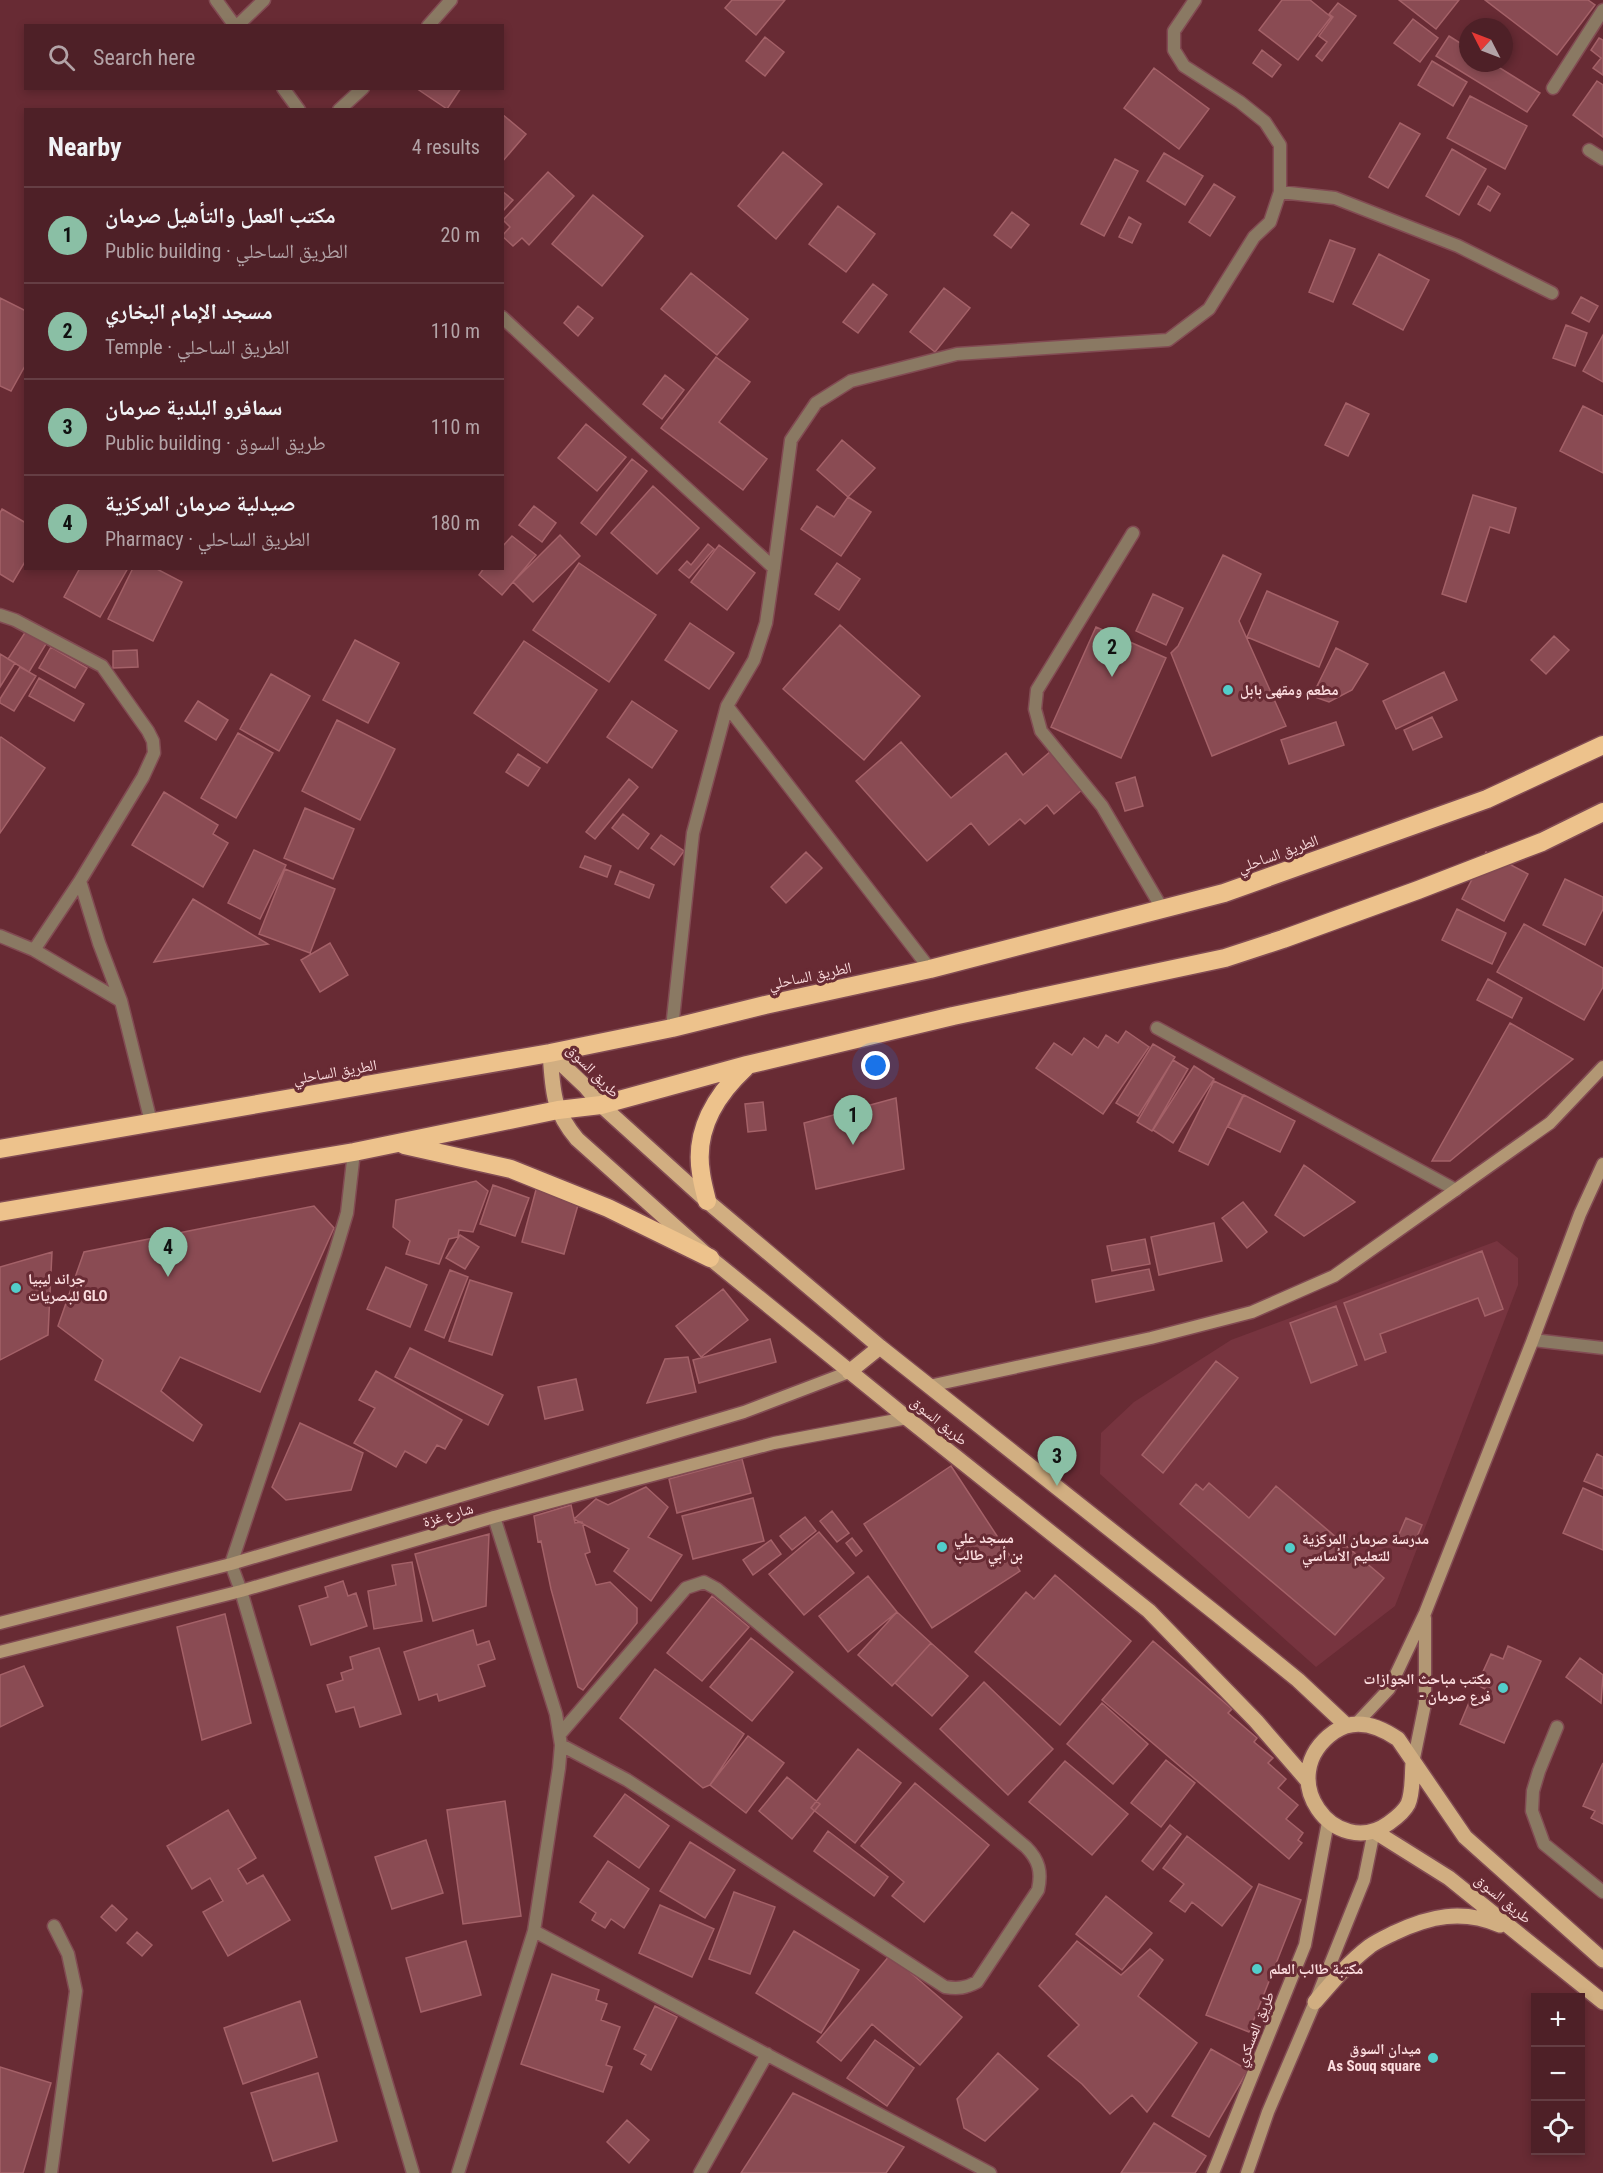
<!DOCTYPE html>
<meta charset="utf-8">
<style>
:root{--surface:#4e2027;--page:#55282f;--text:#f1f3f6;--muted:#b3a3a7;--line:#653e44;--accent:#8abfa5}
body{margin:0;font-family:"Roboto Condensed","Noto Naskh Arabic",sans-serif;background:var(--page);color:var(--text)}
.controls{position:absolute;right:18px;bottom:18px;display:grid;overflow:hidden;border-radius:0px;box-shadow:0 3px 9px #0003}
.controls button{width:54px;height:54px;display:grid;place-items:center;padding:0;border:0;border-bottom:2px solid var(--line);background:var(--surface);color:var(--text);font:30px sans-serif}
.compass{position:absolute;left:1459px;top:18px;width:54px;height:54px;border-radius:50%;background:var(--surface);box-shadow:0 3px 9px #0003;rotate:312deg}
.you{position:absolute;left:876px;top:1066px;width:21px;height:21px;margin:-15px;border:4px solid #fff;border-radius:50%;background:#1a73e8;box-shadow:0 0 0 9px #1a73e833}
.badge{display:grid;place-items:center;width:39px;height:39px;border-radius:50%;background:var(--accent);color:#111;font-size:20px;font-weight:700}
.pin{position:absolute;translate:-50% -50px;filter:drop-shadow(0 2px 3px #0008)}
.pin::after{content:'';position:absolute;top:32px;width:21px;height:18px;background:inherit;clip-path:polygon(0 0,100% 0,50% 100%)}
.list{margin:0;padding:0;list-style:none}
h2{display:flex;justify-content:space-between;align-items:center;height:78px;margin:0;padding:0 24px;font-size:26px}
h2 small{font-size:20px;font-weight:400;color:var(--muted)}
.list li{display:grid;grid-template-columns:39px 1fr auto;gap:18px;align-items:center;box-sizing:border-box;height:96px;padding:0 24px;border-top:2px solid var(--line)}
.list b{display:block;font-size:22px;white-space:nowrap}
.list p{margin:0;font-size:20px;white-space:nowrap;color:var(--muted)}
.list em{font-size:20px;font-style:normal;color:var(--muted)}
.icon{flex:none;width:33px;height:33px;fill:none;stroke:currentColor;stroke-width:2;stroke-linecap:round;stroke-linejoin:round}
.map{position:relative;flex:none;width:1603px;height:2173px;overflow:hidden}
.search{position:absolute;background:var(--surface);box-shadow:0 3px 9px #0003;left:24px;top:24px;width:480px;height:66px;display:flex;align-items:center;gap:15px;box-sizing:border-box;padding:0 21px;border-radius:0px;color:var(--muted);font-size:22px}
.panel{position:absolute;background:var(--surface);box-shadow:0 3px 9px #0003;left:24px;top:108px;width:480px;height:462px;border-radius:0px}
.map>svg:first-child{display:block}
.built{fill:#77343f}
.building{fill:#8a4b53;stroke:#a46168;stroke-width:1.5}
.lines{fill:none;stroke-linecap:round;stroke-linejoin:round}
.street-casing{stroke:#824b53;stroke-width:15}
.secondary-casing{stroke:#824b53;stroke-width:15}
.primary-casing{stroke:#824b53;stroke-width:18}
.highway-casing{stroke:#824b53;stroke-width:21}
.street{stroke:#8a7963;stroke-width:12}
.secondary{stroke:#b29774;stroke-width:12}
.primary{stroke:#d1ae81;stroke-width:15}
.highway{stroke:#edc28c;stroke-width:18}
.poi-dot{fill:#53cdca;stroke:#682b34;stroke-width:2}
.labels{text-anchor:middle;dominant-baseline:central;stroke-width:6;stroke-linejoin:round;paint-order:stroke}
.poi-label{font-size:15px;font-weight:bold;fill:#fbdcde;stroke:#682b34;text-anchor:start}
.street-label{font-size:15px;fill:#fbdcde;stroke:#682b34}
</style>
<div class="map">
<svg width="1603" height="2173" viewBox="0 0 1603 2173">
<rect width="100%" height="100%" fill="#682b34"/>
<path class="built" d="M1497,1241L1518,1258V1285L1395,1606L1316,1667L1100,1474L1101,1433L1134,1402L1231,1340Z"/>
<path class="building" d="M732,0H785L756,35L725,8Z
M1282,0H1310L1331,17L1298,60L1259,30Z
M1399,0H1459L1436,29Z
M1485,0H1588L1595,5L1557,55Z
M1338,3L1356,16L1322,61L1316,56L1327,42L1319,36L1333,17L1329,14Z
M1413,19L1438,38L1420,62L1394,43Z
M1449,36L1468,48V63H1492L1540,93L1527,112L1436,56Z
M765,37L784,52L765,76L746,61Z
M1599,38L1603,40V75L1593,68L1601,58L1591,50Z
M1262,50L1281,65L1272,77L1253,63Z
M1432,61L1467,82L1453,106L1418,85Z
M1154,68L1209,109L1179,149L1124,108Z
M1597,81L1603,85V137L1573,115Z
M416,88H461L447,109Z
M1470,96L1527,126L1505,169L1447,138Z
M502,114L526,134L502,162Z
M1400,123L1420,134L1388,188L1369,177Z
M1452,149L1486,169L1459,215L1426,196Z
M783,152L822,184L776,239L738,206Z
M1164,153L1203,176L1185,205L1147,181Z
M1115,159L1138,171L1104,236L1081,224Z
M548,172L574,196L529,245L522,238L513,246L502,236L510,227L503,220Z
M1214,184L1235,197L1210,236L1189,222Z
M1488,186L1500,194L1490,211L1478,204Z
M502,191L513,200L502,212Z
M593,195L643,236L602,286L552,244Z
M838,206L875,234L846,272L809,244Z
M1012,212L1029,225L1011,248L994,235Z
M1129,217L1141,224L1132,243L1119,237Z
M1330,240L1355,249L1333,302L1309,292Z
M1379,254L1429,280L1403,330L1353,304Z
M691,273L748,319L717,355L661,309Z
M873,284L887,295L858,333L843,322Z
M944,288L970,308L935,352L910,332Z
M1581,297L1598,306L1589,322L1572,313Z
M0,298L26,311V364L11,391L0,386Z
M578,306L593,318L578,336L564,323Z
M1566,325L1587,333L1575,366L1553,358Z
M1603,335V382L1583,371Z
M716,357L750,382L719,422L767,459L743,490L661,428Z
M665,375L684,390L662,419L643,404Z
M1346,403L1369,414L1348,456L1325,445Z
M1583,406L1603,416V473L1560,451Z
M586,424L626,457L597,491L558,458Z
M842,440L875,468L848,497L817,470Z
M632,459L647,471L596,535L581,523Z
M653,486L699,528L657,574L611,533Z
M1473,495L1516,508L1509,533L1490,527L1466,602L1442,594Z
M848,497L871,512L841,556L801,529L817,506L834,517Z
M534,506L556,523L542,542L519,525Z
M2,509L26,523V560L13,582L0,574V513Z
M560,535L580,556L533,602L513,582Z
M512,536L536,555L502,595L479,575L484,568H502V547Z
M708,544L714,549L689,578L679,570L687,561L691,565Z
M719,545L755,573L727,610L691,582Z
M1223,555L1261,574L1239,621L1286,726L1212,756L1171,653L1178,646Z
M579,563L656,615L609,682L533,630Z
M837,563L860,579L839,610L815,594Z
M80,568H128L100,617L64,597Z
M133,568H155L182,582L153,641L108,619Z
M1267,591L1338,622L1319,667L1247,637Z
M1153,594L1183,608L1166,645L1136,631Z
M690,623L734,653L709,689L665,660Z
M840,625L920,696L864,760L783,689Z
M1096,627L1166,658L1121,758L1051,727Z
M26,631L46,644L29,672L8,659Z
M1554,636L1569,650L1546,674L1531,660Z
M355,640L399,663L368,723L323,700Z
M524,641L597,690L547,763L474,713Z
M51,647L87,668L75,688L39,668Z
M1336,648L1368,664L1352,690L1329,702L1312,696Z
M137,650L138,667L113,668V651Z
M0,654L15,663L0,687Z
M20,667L36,676L14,711L0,703V699Z
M1444,672L1457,700L1396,729L1383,701Z
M271,674L310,696L279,751L240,729Z
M39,678L84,704L74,721L29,696Z
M198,701L228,720L216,740L185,721Z
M632,701L677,731L652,768L607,737Z
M1432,717L1442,737L1413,750L1404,730Z
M337,720L395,749L360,820L302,791Z
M1336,722L1344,745L1289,764L1281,740Z
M238,733L273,753L236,818L201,798Z
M1,737L45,768L0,833V738Z
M901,742L951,798L1006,753L1023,775L1051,751L1083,789L1054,814L1047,805L1025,824L1020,819L989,845L971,823L927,861L856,781Z
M518,754L540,768L528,786L506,772Z
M1135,777L1143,806L1125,811L1116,783Z
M629,779L638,787L595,839L586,832Z
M164,792L218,825L213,834L228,843L203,887L132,845Z
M305,808L354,829L333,879L284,858Z
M623,814L649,834L638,849L612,828Z
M661,835L684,851L674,865L651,848Z
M254,850L286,865L260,919L228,903Z
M806,852L822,868L786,903L771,887Z
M1486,852L1528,874L1504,921L1462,899Z
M585,856L611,866L607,877L580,867Z
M285,869L335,889L310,953L259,934Z
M620,871L654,885L649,898L615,884Z
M1565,879L1603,897V909L1585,945L1543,925Z
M193,899L268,944L154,962Z
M1457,909L1506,933L1492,964L1442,940Z
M1524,924L1603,968V987L1584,1020L1497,972Z
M330,943L348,975L320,992L301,960Z
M1488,979L1522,998L1512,1018L1477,1000Z
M1510,1023L1573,1059L1450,1161H1432Z
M1126,1031L1149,1047L1103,1114L1036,1068L1054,1043L1072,1055L1084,1038L1098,1048L1106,1035L1118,1043Z
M1153,1044L1175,1057L1138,1116L1116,1103Z
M1173,1060L1188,1069L1152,1131L1137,1122Z
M1194,1066L1214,1079L1173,1143L1153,1130Z
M1214,1081L1243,1095L1208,1165L1179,1151Z
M1244,1095L1295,1121L1280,1152L1228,1127Z
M896,1098L904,1169L816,1189L804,1123Z
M763,1102L766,1130L748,1132L745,1104Z
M1304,1165L1355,1202L1304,1236L1275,1215Z
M476,1181L488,1191L473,1232L459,1230L458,1237L449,1239L439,1264L406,1254L410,1241L393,1227L396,1200Z
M493,1185L529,1198L515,1236L480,1224Z
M537,1186L580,1198L564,1254L522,1242Z
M1243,1202L1267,1232L1247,1248L1222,1218Z
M314,1206L334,1228L260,1392L180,1357L161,1391L202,1425L193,1441L95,1380L103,1360L58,1326L84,1252Z
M1214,1223L1222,1261L1159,1275L1151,1237Z
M460,1235L479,1247L465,1269L446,1258Z
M1145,1239L1150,1264L1112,1271L1107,1246Z
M1482,1251L1503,1309L1485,1316L1478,1298L1380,1334L1386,1352L1365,1360L1344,1303Z
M52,1252L48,1335L0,1360V1267Z
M386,1267L427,1285L410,1327L367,1309Z
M1149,1269L1154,1290L1096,1302L1092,1280Z
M450,1270L468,1277L444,1338L425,1330Z
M470,1280L512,1293L492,1355L449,1341Z
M723,1289L748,1320L701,1357L676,1326Z
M1336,1306L1357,1365L1311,1383L1290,1323Z
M770,1339L776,1362L699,1383L693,1360Z
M410,1348L503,1395L488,1425L395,1377Z
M688,1357L696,1392L647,1403L665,1359Z
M1216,1361L1238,1378L1163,1473L1142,1455Z
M376,1371L462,1420L445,1449L437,1445L426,1463L405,1451L396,1467L354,1443L375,1408L359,1400Z
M576,1379L583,1410L545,1419L538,1387Z
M300,1423L363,1453L351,1490L286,1500L272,1487Z
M1597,1454L1603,1457V1489L1584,1481Z
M742,1459L751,1493L677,1513L669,1479Z
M951,1466L1020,1571L932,1628L864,1524Z
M1209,1483L1249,1518L1276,1486L1384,1578L1335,1635L1180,1504L1196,1484L1203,1490Z
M646,1487L668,1507L648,1537L682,1555L651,1601L614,1571L629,1549L574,1519L596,1499L608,1505Z
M1583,1488L1603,1497V1550L1563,1533Z
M753,1498L764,1541L693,1559L682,1516Z
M571,1505L575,1523L582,1522L590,1552L585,1554L596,1585L610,1582L637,1608V1623L583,1690L578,1687L551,1589L541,1541L538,1542L534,1516Z
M832,1511L849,1533L837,1542L820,1521Z
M805,1517L816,1531L792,1550L780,1536Z
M1406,1518L1422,1525L1413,1546L1397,1539Z
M819,1532L854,1573L804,1615L769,1574Z
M489,1534L486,1606L433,1621L415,1554Z
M852,1538L862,1551L856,1556L846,1543Z
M771,1540L781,1554L753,1575L743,1560Z
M412,1562L422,1621L374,1629L368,1591L396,1585L392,1565Z
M1055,1575L1131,1641L1060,1725L975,1652L1026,1592L1034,1599Z
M868,1576L897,1612L848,1652L819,1616Z
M343,1581L348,1596L356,1593L367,1626L311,1645L299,1606L328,1597L325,1587Z
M712,1596L749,1627L702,1681L667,1653Z
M897,1612L931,1643L892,1686L858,1655Z
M225,1614L251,1723L202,1740L177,1627Z
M473,1630L477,1645L489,1641L495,1659L478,1665L485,1686L439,1701L437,1694L419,1700L404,1652Z
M751,1638L793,1672L752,1721L710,1687Z
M1153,1641L1232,1709L1228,1713L1257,1738L1254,1742L1273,1758L1268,1763L1286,1779L1278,1788L1298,1805L1286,1819L1303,1833L1298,1840L1302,1843L1289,1859L1102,1700Z
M931,1643L968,1676L932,1716L895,1683Z
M1508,1646L1541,1661L1504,1743L1460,1724L1473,1693L1486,1699L1489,1691L1477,1685L1491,1654L1503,1659Z
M379,1648L401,1714L360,1727L354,1707L336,1712L327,1685L343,1680L341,1673L353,1669L350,1657Z
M1580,1658L1603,1675L1601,1703L1566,1677Z
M24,1666L43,1706L0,1727V1675Z
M655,1669L744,1734L710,1785L703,1788L620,1718Z
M984,1682L1053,1749L1008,1795L940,1729Z
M1102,1703L1148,1744L1113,1784L1067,1744Z
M748,1736L784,1763L746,1813L710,1785Z
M858,1749L901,1783L855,1843L811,1808Z
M1166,1760L1195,1783L1161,1827L1131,1803Z
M1065,1761L1128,1814L1092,1855L1029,1802Z
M1603,1763V1824L1591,1818L1595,1811L1583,1806Z
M787,1777L820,1804L792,1839L759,1811Z
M915,1783L989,1845L924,1922L892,1896L904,1882L861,1846Z
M625,1794L669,1826L639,1868L594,1836Z
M505,1801L521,1916L463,1924L447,1810Z
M228,1810L256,1858L238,1869L247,1884L263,1875L290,1920L228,1956L203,1912L223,1901L210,1878L192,1889L167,1846Z
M1170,1825L1181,1834L1153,1870L1142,1861Z
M828,1831L888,1877L874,1896L814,1851Z
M1187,1836L1252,1887L1222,1926L1192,1902L1185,1912L1170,1901L1184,1884L1163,1868Z
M426,1840L443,1893L392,1909L375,1857Z
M690,1842L735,1870L705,1918L660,1891Z
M608,1861L649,1889L624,1928L611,1919L605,1928L592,1920L596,1913L580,1902Z
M1259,1884L1301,1900L1249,2032L1206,2015Z
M734,1892L775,1907L750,1974L709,1959Z
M1106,1896L1152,1933L1122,1970L1076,1934Z
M112,1905L127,1919L116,1931L101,1917Z
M660,1905L714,1929L692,1977L639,1953Z
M794,1931L859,1970L821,2033L756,1993Z
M137,1932L152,1945L142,1956L127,1943Z
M466,1941L481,1995L421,2012L406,1958Z
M1077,1941L1121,1975L1150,1949L1163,1960L1138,1996L1197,2043L1147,2112L1132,2095L1110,2114L1082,2084L1048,2056L1079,2025L1039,1986Z
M890,1955L962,2017L920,2065L872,2024L841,2061L817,2042Z
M552,1974L599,1990L596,2000L607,2004L601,2020L620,2027L606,2065L612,2067L603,2092L521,2064Z
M300,2001L317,2057L243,2084L224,2028Z
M655,2006L677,2017L651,2070L641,2064L646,2055L634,2049Z
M875,2040L914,2068L887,2106L847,2078Z
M1211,2049L1248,2070L1209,2137L1172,2116Z
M998,2053L1038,2089L985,2141L964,2128L957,2099Z
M0,2067L51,2083L23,2173H0Z
M318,2073L337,2141L273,2161L251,2093Z
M793,2093L904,2147L886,2173H741Z
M627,2120L649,2140L629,2163L607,2142Z
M1154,2123L1206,2156L1195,2173H1121Z"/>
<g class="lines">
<g class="street-casing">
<path id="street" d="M216,0L235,26
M237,26L264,0
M428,26L451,0
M283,88L299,110
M1553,88L1603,10
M339,110L363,88
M1589,150L1603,159
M1280,192L1335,198L1458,246L1552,293
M502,317L623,430L774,568L766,623L754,660L727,706L693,833L672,1028
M1133,533L1037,690L1035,709L1041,731L1102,806L1163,910
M774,568L791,440L816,403L851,381L957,354L1168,340L1209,309L1254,237L1270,222L1280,192V145L1265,122L1240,102L1184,66L1174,50V31L1195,0
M0,615L15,620L102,666L148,731L153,741L154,753L143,777L80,881L34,950
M727,706L930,969
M80,881L99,943L121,1001L151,1122
M0,936L34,950L121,1001
M1157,1028L1456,1190
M354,1152L347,1213L335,1253L231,1564L241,1591L413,2173
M1533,1340L1603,1348
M1557,1727L1539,1771L1533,1791L1532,1811L1544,1844L1603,1892
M560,1734L686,1588L704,1582L717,1589L1026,1847C1039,1860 1042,1872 1038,1890L977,1982C966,1988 958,1989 945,1987L627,1780L561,1745
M534,1931L990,2173
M51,2173L76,1991L68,1954L54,1926
M458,2173L534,1931L559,1768L561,1745L556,1714L494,1517
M700,2173L767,2054"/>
</g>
<g class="secondary-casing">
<path id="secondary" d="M929,1386L1151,1338L1252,1312L1334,1276L1550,1123L1603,1067
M0,1623L231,1564L744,1412L849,1372
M0,1652L241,1591L494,1517L774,1443L907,1418
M1355,1725L1389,1689L1425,1613L1532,1342L1580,1214L1603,1164
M1413,1763L1425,1704V1618
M1213,2173L1305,1945L1328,1822
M1247,2173L1268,2112L1315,2002L1364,1880L1374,1831"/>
</g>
<g class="primary-casing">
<path id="primary" d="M550,1053C553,1091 552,1109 577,1139L710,1258L907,1418L1149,1611L1256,1721L1307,1780
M550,1053L585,1086L601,1105L707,1201L880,1347L1218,1615L1298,1680L1346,1725
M849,1372L880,1347
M1413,1763C1412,1775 1413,1793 1408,1804C1404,1812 1396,1818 1389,1823C1336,1862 1271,1777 1334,1732C1355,1717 1379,1726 1398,1739L1465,1837L1603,1960
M1374,1831L1449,1878L1603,2002
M1315,2002C1332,1982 1349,1962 1370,1946C1377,1941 1386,1937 1394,1933C1430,1916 1462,1909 1500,1925"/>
</g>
<g class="highway-casing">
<path id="highway" d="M404,1145L511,1169L608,1208L710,1258
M0,1149L550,1053L672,1028L765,1005L930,969L1224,893L1487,799L1603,745
M707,1201C705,1192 702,1182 701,1173C694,1131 716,1095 745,1068
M0,1212L354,1152L558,1110L601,1105L747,1065L953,1016L1225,958L1283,939L1418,890L1542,842L1603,812"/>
</g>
<use href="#street" class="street"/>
<use href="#secondary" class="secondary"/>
<use href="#primary" class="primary"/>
<use href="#highway" class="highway"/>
</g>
<g class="poi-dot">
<circle cx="1228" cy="690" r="6"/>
<circle cx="16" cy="1288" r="6"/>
<circle cx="942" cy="1547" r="6"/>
<circle cx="1290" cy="1548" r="6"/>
<circle cx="1503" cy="1688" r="6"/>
<circle cx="1257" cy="1969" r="6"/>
<circle cx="1433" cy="2058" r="6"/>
</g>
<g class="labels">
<g class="poi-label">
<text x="1240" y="690">مطعم ومقهى بابل</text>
<text x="28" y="1279">جراند ليبيا<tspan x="28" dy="17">للبصريات GLO</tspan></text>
<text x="954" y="1538">مسجد علي<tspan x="954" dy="17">بن أبي طالب</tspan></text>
<text x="1302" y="1539">مدرسة صرمان المركزية<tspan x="1302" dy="17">للتعليم الأساسي</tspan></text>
<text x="1491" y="1679" text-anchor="end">مكتب مباحث الجوازات<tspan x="1491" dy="17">- فرع صرمان</tspan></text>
<text x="1269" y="1969">مكتبة طالب العلم</text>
<text x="1421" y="2049" text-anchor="end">ميدان السوق<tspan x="1421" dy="17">As Souq square</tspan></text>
</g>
<g class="street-label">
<text transform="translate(1278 854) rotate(-20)">الطريق الساحلي</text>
<text transform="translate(810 976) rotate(-12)">الطريق الساحلي</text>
<text transform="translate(593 1071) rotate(45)">طريق السوق</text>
<text transform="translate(335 1072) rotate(-10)">الطريق الساحلي</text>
<text transform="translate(939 1421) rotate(39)">طريق السوق</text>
<text transform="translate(448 1515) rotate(-16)">شارع غزة</text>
<text transform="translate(1503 1899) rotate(39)">طريق السوق</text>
<text transform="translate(1255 2029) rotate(-68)">طريق العسكري</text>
</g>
</g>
</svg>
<div class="controls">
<button>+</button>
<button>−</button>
<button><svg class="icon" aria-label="locate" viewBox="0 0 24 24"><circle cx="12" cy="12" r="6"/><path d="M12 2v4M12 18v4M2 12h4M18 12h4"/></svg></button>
</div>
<svg class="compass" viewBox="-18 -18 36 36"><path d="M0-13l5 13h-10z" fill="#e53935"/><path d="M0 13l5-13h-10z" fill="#b3a3a7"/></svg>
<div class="you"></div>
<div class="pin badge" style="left:853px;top:1145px">1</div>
<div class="pin badge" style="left:1112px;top:677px">2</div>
<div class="pin badge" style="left:1057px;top:1486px">3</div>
<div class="pin badge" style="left:168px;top:1277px">4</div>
<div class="search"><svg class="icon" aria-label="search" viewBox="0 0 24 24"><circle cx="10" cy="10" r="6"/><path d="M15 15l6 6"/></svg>Search here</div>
<section class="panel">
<h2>Nearby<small>4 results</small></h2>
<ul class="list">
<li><span class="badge">1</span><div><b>مكتب العمل والتأهيل صرمان</b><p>Public building · الطريق الساحلي</p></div><em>20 m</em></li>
<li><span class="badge">2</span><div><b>مسجد الإمام البخاري</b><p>Temple · الطريق الساحلي</p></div><em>110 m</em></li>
<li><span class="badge">3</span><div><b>سمافرو البلدية صرمان</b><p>Public building · طريق السوق</p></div><em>110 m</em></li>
<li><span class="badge">4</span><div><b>صيدلية صرمان المركزية</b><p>Pharmacy · الطريق الساحلي</p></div><em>180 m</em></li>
</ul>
</section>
</div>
